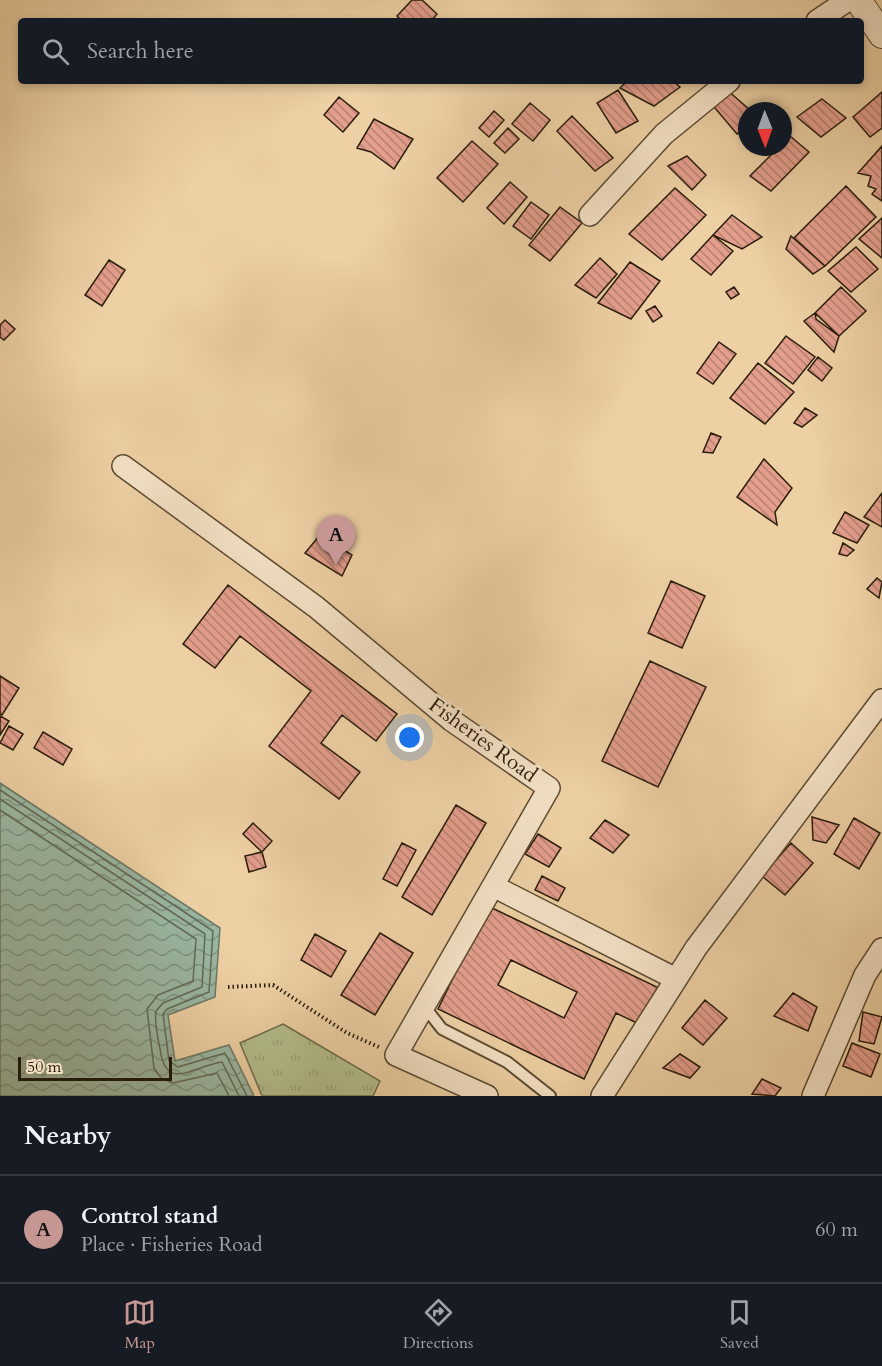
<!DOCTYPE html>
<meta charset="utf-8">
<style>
:root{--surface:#171b24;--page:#20242c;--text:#f1f3f6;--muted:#9ea1a6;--line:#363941;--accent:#c59692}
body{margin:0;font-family:Cardo,serif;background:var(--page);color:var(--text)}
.compass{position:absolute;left:738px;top:102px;width:54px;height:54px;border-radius:50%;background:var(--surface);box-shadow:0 3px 9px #0003;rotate:179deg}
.scale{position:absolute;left:18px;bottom:15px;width:154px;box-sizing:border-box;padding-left:6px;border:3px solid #2a1d0c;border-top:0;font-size:16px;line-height:21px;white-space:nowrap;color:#2a1d0c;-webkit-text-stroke:4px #f3e0c4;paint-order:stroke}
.you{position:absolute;left:410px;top:738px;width:21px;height:21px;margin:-15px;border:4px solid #fff;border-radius:50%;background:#1a73e8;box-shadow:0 0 0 9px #1a73e833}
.badge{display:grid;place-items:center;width:39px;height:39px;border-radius:50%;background:var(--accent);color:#111;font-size:20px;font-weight:700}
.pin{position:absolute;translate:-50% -50px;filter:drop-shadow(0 2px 3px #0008)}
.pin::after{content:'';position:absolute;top:32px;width:21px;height:18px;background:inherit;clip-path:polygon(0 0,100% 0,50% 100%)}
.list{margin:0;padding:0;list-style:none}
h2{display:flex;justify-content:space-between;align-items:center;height:78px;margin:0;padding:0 24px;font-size:26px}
h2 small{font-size:20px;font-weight:400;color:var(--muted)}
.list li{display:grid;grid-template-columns:39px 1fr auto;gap:18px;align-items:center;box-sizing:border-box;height:108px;padding:0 24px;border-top:2px solid var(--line)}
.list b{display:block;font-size:22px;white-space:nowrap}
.list p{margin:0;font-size:20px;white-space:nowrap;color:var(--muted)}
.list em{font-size:20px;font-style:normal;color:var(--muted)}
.icon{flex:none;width:33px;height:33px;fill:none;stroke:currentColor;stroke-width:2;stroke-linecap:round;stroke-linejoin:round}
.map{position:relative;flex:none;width:882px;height:1096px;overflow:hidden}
.search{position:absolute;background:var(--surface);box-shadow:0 3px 9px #0003;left:18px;right:18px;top:18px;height:66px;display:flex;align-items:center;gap:15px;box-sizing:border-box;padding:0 21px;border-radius:6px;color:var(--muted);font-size:22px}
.sheet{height:186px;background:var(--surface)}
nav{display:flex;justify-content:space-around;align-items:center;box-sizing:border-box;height:84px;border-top:2px solid var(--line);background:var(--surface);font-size:16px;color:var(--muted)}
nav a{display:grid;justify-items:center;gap:3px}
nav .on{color:var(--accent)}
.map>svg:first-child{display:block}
.park{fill:url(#park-tufts);stroke:#6e6c4b;stroke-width:1.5}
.water{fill:url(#water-waves);stroke:#6d7966;stroke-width:1.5}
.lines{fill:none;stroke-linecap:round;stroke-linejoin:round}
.shore{stroke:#626a57;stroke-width:1.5}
.building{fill:url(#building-back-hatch);stroke:#2a1d0c;stroke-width:1.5;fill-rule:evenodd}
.service-casing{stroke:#5b4a32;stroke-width:14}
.minor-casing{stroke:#5b4a32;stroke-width:24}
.tertiary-casing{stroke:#5b4a32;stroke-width:28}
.path{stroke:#2a1d0c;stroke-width:4;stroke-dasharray:1.5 3;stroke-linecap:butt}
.service{stroke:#f3e0c4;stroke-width:10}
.minor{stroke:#f3e0c4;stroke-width:21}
.tertiary{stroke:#f3e0c4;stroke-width:26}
.labels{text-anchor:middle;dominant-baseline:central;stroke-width:6;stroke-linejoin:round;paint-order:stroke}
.street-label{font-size:21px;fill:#2a1d0c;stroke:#f3e0c4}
</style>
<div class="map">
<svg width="882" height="1096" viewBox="0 0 882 1096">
<defs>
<pattern id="park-tufts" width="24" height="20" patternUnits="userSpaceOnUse" patternTransform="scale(1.5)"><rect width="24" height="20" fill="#b3bc8a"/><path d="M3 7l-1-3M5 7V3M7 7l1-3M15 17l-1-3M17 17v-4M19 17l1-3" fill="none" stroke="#9aa176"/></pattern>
<pattern id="water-waves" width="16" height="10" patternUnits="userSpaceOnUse" patternTransform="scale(1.5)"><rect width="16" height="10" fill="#9ab7a2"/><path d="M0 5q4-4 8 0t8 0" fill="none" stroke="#7e9482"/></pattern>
<pattern id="building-back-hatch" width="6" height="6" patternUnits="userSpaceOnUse" patternTransform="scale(1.5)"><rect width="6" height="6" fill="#e39e8c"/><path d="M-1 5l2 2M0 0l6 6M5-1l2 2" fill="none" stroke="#b88071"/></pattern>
</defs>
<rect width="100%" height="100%" fill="#edd0a4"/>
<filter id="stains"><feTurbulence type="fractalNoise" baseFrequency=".00333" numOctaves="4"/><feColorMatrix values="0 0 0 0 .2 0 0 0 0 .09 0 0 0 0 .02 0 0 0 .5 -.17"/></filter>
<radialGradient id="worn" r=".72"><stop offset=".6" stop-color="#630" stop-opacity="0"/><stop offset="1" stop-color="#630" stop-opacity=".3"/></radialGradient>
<path class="park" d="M283,1024L380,1081L373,1096H262L240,1043Z"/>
<path class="water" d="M0,783L220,928L215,997L168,1015L175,1061L229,1045L254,1096H0Z"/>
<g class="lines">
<path class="shore" d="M0,790L213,931L209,992L167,1009L163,1014L169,1061L178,1067L225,1053L247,1096
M0,799L205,934L202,987L163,1003L156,1011C154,1024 158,1037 160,1049C166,1093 193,1066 222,1062L239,1096
M0,810L196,939L193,981L158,995L147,1009L154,1068L161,1078L173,1083L217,1073L229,1096"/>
</g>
<path class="building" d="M412,0H422L437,14L431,21H402L397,16Z
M627,81H673L680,87L654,106L620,88Z
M726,89L751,111H747V128L737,134L709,101Z
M618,90L638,121L616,133L597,103Z
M882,92V128L870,137L853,117Z
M339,97L359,113L343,132L324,115Z
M822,99L846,118L821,137L797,117Z
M530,103L550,120L533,141L512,124Z
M494,111L504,120L489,137L479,128Z
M572,116L613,158L595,171L557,131Z
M374,119L413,139L394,169L371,152L357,148Z
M508,128L519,139L505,153L494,143Z
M790,136L809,152L771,191L750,176L779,147H783V143Z
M472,141L498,164L463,202L437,178Z
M882,146V201L872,194L876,189L868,186L871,176L858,173Z
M687,156L706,175L692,190L668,166Z
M510,182L527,197L504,224L487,208Z
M846,186L876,217L825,266L794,238Z
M675,188L706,215L662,260L629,234Z
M531,202L549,215L531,239L513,226Z
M560,207L582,223L550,261L529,245Z
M732,215L762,237L742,249L713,235Z
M882,218V258L859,239Z
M713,235L733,251L711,275L691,259Z
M791,236L825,266L813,274L786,249Z
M856,247L878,269L851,292L828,271Z
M600,258L617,274L596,298L575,285Z
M109,260L125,270L102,306L85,295Z
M630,262L660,281L631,319L598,303Z
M734,287L739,294L731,299L726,292Z
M841,287L866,311L839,336L815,313Z
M655,306L662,316L653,322L646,311Z
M815,313L816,319L839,336L834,352L804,321Z
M5,320L15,329L4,340L0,337V325Z
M786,336L815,357L793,384L765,363Z
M719,342L736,354L713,384L697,373Z
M818,357L832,368L822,381L808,370Z
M758,363L794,392L765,424L730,398Z
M805,408L817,415L802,427L794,423Z
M711,433L721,437L713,453L703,452Z
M764,459L792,488L775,512L777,525L737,497Z
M882,493V527L864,517Z
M845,512L869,525L857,543L833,533Z
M320,535L352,555L342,576L305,553Z
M843,543L854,550L847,556L839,554Z
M877,578L882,582L879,598L867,589Z
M671,581L705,596L682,648L648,633Z
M228,585L397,714L376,741L342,715L321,743L360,772L339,799L269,746L311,691L240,636L215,668L183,644Z
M650,661L706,687L658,787L602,761Z
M0,676L19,688L2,715L0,714Z
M0,716L9,721L0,735Z
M9,726L23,734L13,750L0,743Z
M43,732L72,749L63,765L34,748Z
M456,805L486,823L432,915L402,897Z
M812,817L839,825L826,843L813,840Z
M854,818L880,833L859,869L834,854Z
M605,820L629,835L613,853L590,838Z
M253,823L272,841L262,852L243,834Z
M538,834L561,848L549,867L525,854Z
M402,843L416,850L397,886L383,879Z
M791,843L813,863L785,895L762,876Z
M262,852L266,867L249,872L245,856Z
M542,876L565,888L558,901L535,890Z
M488,906L659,988L641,1025L616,1013L584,1079L438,1009ZM511,960L577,992L564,1018L498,985Z
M380,933L413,953L375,1015L341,995Z
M315,934L346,951L331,977L301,960Z
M793,993L817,1007L808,1031L774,1016Z
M705,1000L727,1018L703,1045L682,1028Z
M863,1012L882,1017L874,1044L859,1041Z
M852,1043L880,1054L871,1077L843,1066Z
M680,1054L700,1067L690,1078L663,1068Z
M762,1079L781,1088L775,1096L752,1094Z"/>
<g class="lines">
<g class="service-casing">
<path id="service" d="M424,1006L442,1029L507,1062L550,1096"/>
</g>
<g class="minor-casing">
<path id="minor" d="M817,21L848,0
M590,215L664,134L729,81
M123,466L316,607L451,720L549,788L396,1055L487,1096
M493,886L676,979
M602,1096L696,948L882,700
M813,1096L865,975L882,949"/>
</g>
<g class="tertiary-casing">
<path id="tertiary" d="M858,0L882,35"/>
</g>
<path class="path" d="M228,987L273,985L347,1033L379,1047"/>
<use href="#service" class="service"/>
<use href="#minor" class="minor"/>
<use href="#tertiary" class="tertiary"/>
</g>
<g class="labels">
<g class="street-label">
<text transform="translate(483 740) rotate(36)">Fisheries Road</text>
</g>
</g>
<rect width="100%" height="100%" filter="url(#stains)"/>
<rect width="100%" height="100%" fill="url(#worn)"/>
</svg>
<svg class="compass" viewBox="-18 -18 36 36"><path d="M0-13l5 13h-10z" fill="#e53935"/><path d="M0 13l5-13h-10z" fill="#9ea1a6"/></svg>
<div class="scale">50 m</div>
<div class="you"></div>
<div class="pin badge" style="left:336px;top:565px">A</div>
<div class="search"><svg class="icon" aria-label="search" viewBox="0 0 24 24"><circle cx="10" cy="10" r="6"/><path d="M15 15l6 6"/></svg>Search here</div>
</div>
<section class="sheet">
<h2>Nearby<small></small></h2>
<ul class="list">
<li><span class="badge">A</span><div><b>Control stand</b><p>Place · Fisheries Road</p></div><em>60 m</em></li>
</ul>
</section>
<nav>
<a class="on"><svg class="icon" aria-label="map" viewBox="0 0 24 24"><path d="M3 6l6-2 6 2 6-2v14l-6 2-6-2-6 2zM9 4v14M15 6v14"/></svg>Map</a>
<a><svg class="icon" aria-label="directions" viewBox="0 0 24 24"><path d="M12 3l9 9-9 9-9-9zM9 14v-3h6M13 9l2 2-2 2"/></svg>Directions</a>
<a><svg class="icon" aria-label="saved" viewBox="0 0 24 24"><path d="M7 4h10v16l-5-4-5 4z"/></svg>Saved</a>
</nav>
